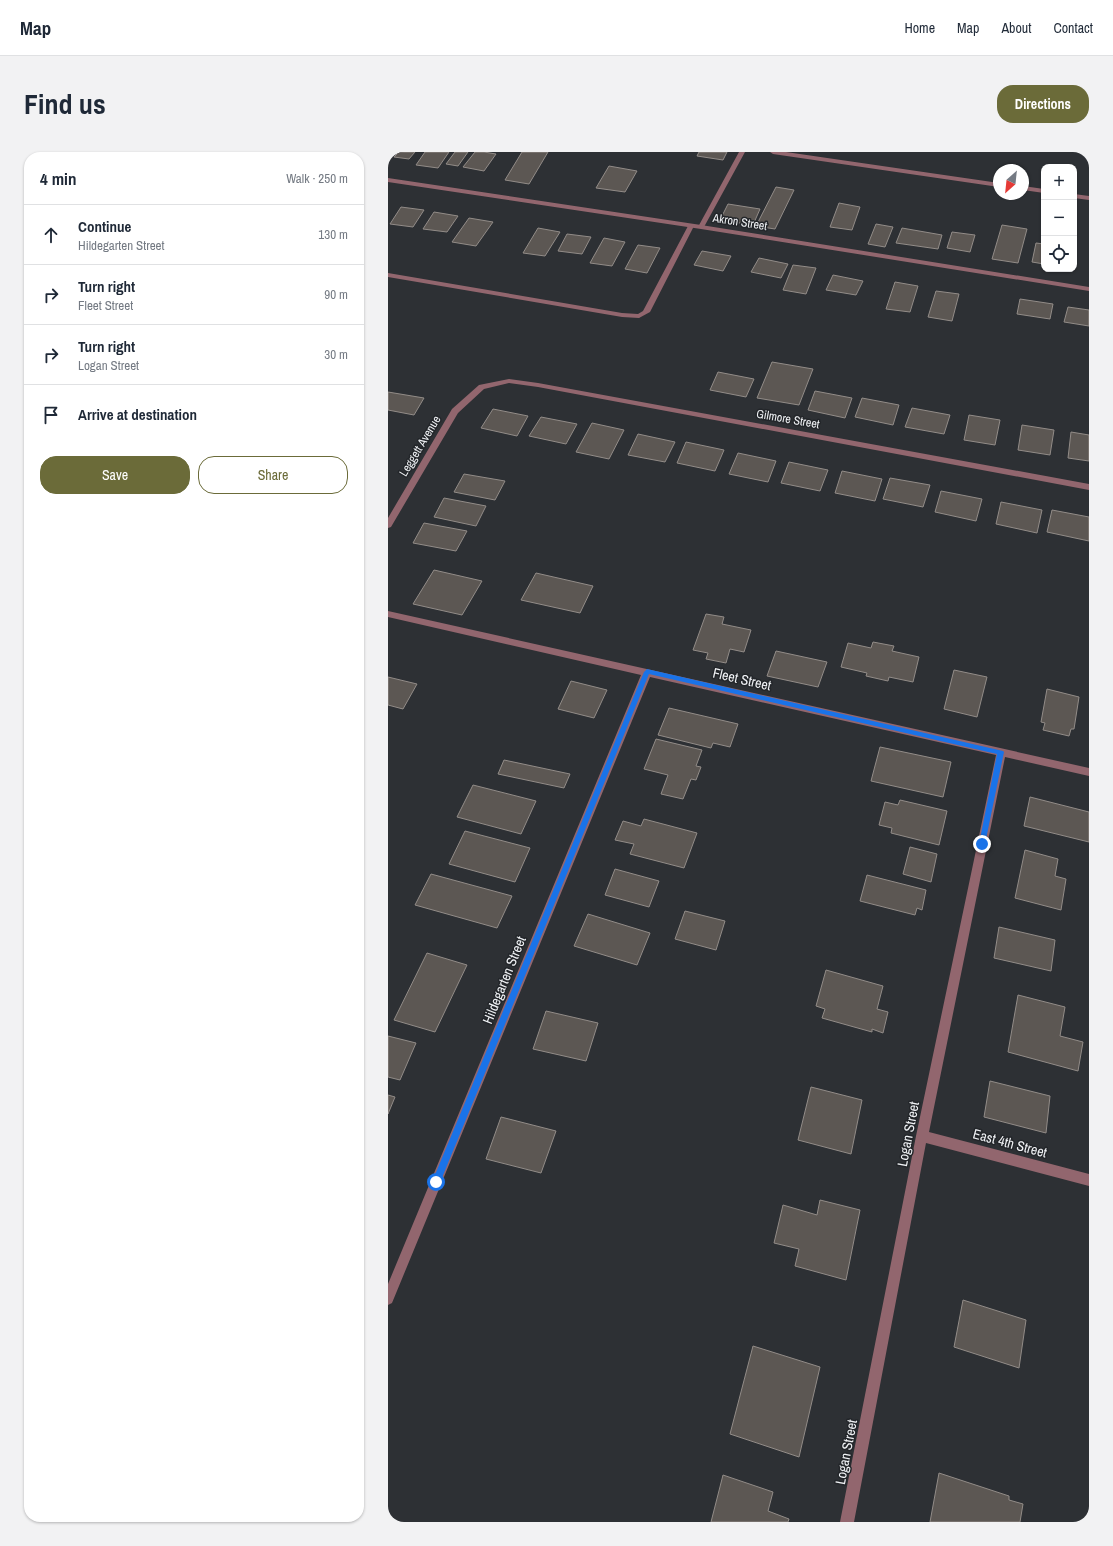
<!DOCTYPE html>
<meta charset="utf-8">
<style>
:root{--surface:#fff;--page:#f2f2f3;--text:#1f2937;--muted:#747a83;--line:#e0e1e3;--accent:#6b6b39}
body{margin:0;font-family:"Archivo Narrow",sans-serif;background:var(--page);color:var(--text)}
.controls{position:absolute;right:12px;top:12px;display:grid;overflow:hidden;border-radius:8px;box-shadow:0 1px 3px #0004}
.controls button{width:36px;height:36px;display:grid;place-items:center;padding:0;border:0;border-bottom:1px solid var(--line);background:var(--surface);color:var(--text);font:20px sans-serif}
.compass{position:absolute;left:605px;top:12px;width:36px;height:36px;border-radius:50%;background:var(--surface);box-shadow:0 1px 3px #0004;rotate:207deg}
.stop{position:absolute;width:12px;height:12px;margin:-9px;border:3px solid #1a73e8;border-radius:50%;background:#fff}
.stop.end{background:#1a73e8;border-color:#fff;box-shadow:0 1px 4px #0008}
.list{margin:0;padding:0;list-style:none}
h2{display:flex;justify-content:space-between;align-items:center;height:52px;margin:0;padding:0 16px;font-size:17px}
h2 small{font-size:13px;font-weight:400;color:var(--muted)}
.list li{display:grid;grid-template-columns:26px 1fr auto;gap:12px;align-items:center;box-sizing:border-box;height:60px;padding:0 16px;border-top:1px solid var(--line)}
.list b{display:block;font-size:15px;white-space:nowrap}
.list p{margin:0;font-size:13px;white-space:nowrap;color:var(--muted)}
.list em{font-size:13px;font-style:normal;color:var(--muted)}
.actions{display:flex;gap:8px;padding:12px 16px}
.actions a{flex:1;padding:9px 0;border:1px solid var(--accent);border-radius:16px;text-align:center;font-size:14px;color:var(--accent)}
.actions .main{background:var(--accent);color:#fff}
.icon{flex:none;width:22px;height:22px;fill:none;stroke:currentColor;stroke-width:2;stroke-linecap:round;stroke-linejoin:round}
.map{position:relative;flex:none;width:701px;height:1370px;overflow:hidden;border-radius:16px}
header{display:flex;align-items:center;gap:24px;box-sizing:border-box;height:56px;padding:0 20px;background:var(--surface);border-bottom:1px solid var(--line)}
header strong{font-size:19px}
nav{display:flex;gap:22px;margin-inline-start:auto;font-size:14px}
.intro{display:flex;align-items:center;justify-content:space-between;box-sizing:border-box;height:96px;padding:0 24px}
h1{margin:0;font-size:28px}
.button{padding:10px 18px;border-radius:16px;background:var(--accent);color:#fff;font-size:14px;font-weight:700}
main{display:flex;gap:24px;padding:0 24px}
aside{flex:1;background:var(--surface);border-radius:16px;box-shadow:0 1px 3px #0004}
.map>svg:first-child{display:block}
.building{fill:#5c5753;stroke:#928c88}
.lines{fill:none;stroke-linecap:round;stroke-linejoin:round}
.service{fill:#92666e;fill-rule:evenodd}
.minor{fill:#92666e;fill-rule:evenodd}
.route{fill:#1a73e8}
.labels{text-anchor:middle;dominant-baseline:central;stroke-width:3;stroke-linejoin:round;paint-order:stroke}
.far-street-label{font-size:12px;fill:#f0f2f5;stroke:#23262a}
.street-label{font-size:14px;fill:#f0f2f5;stroke:#23262a}
</style>
<header>
<strong>Map</strong>
<nav><a>Home</a><a>Map</a><a>About</a><a>Contact</a></nav>
</header>
<div class="intro"><h1>Find us</h1><a class="button">Directions</a></div>
<main>
<aside>
<h2>4 min<small>Walk · 250 m</small></h2>
<ul class="list">
<li><svg class="icon" aria-label="ahead" viewBox="0 0 24 24"><path d="M12 20V5M6 11l6-6 6 6"/></svg><div><b>Continue</b><p>Hildegarten Street</p></div><em>130 m</em></li>
<li><svg class="icon" aria-label="right" viewBox="0 0 24 24"><path d="M7 20v-9h11M14 6l5 5-5 5"/></svg><div><b>Turn right</b><p>Fleet Street</p></div><em>90 m</em></li>
<li><svg class="icon" aria-label="right" viewBox="0 0 24 24"><path d="M7 20v-9h11M14 6l5 5-5 5"/></svg><div><b>Turn right</b><p>Logan Street</p></div><em>30 m</em></li>
<li><svg class="icon" aria-label="arrive" viewBox="0 0 24 24"><path d="M6 21V4h12l-3 4 3 4H6"/></svg><div><b>Arrive at destination</b></div></li>
</ul>
<div class="actions"><a class="main">Save</a><a>Share</a></div>
</aside>
<div class="map">
<svg width="701" height="1370" viewBox="0 0 701 1370">
<rect width="100%" height="100%" fill="#2d3034"/>
<path class="building" d="M11,0H27L21,7L6,5Z
M37,0H61L50,16L28,13Z
M67,0H80L70,14L58,12Z
M87,0H96L108,2L96,19L75,15Z
M134,0H160L141,32L117,28Z
M311,0H339L335,8L309,4Z
M221,14L249,19L237,40L208,36Z
M388,35L406,38L387,77L368,74Z
M451,51L472,55L464,78L442,75Z
M340,52L372,57L365,73L332,68Z
M13,55L36,58L25,75L2,72Z
M46,60L70,64L59,80L35,77Z
M81,66L105,70L88,94L64,90Z
M488,72L505,75L497,95L480,92Z
M614,73L639,77L630,111L604,107Z
M150,76L172,80L157,104L135,101Z
M514,76L554,83L550,97L508,91Z
M564,80L587,83L582,100L559,96Z
M179,82L203,85L194,102L170,99Z
M216,86L237,90L224,114L202,111Z
M648,91L656,92V112L644,110Z
M250,93L272,96L259,121L237,117Z
M314,99L343,104L335,119L306,113Z
M371,106L400,112L393,126L363,120Z
M405,113L428,116L418,142L395,138Z
M445,123L475,129L468,143L438,138Z
M507,130L530,134L522,160L498,157Z
M548,139L571,142L564,169L540,165Z
M632,147L665,152L662,167L629,162Z
M680,155L701,158V174L676,170Z
M384,210L425,217L411,253L369,246Z
M330,220L366,227L358,245L322,238Z
M427,239L464,246L457,266L420,258Z
M0,240L36,246L26,263L0,258Z
M474,246L511,253L505,273L467,265Z
M524,256L562,263L556,282L517,275Z
M105,257L140,264L129,284L93,276Z
M581,263L612,268L607,293L576,288Z
M153,265L189,272L178,292L141,284Z
M204,271L236,278L221,307L188,300Z
M634,273L666,278L662,303L630,298Z
M683,280L701,283V309L680,306Z
M250,282L287,290L277,310L240,303Z
M298,290L336,298L327,319L289,311Z
M350,301L388,309L380,330L341,322Z
M401,310L440,318L432,339L393,331Z
M454,319L494,327L487,349L447,341Z
M76,322L117,329L107,348L66,340Z
M502,326L542,333L535,355L495,347Z
M553,339L594,347L588,369L547,360Z
M56,346L98,354L88,374L46,365Z
M613,350L654,358L649,381L608,372Z
M664,358L701,365V389L659,380Z
M36,371L79,379L68,399L25,391Z
M46,418L94,429L74,463L25,452Z
M148,421L205,434L192,461L133,448Z
M318,462L336,465L334,472L363,478L356,500L342,497L338,511L318,507L320,501L305,498Z
M485,490L506,494L504,499L531,505L525,530L501,525L500,529L478,524L479,521L453,515L460,491L483,496Z
M388,499L439,510L430,535L379,524Z
M566,518L599,525L589,565L556,557Z
M0,525L29,532L15,557L0,553Z
M183,529L219,538L206,566L170,557Z
M659,537L691,545L686,577H683L681,584L655,578L657,571L653,570Z
M281,556L350,572L342,595L325,591L323,596L270,583Z
M268,587L314,598L308,614L313,615L308,628L303,627L295,647L273,642L280,623L256,617Z
M492,595L563,610L555,645L483,629Z
M116,608L182,622L176,636L110,622Z
M85,633L148,649L133,682L69,665Z
M642,645L701,660V690L636,674Z
M512,648L559,659L551,693L503,681L504,676L491,673L497,650L510,653Z
M256,667L309,681L296,716L242,702L246,692L227,688L235,669L253,674Z
M77,679L142,696L127,730L61,712Z
M522,695L549,702L543,730L515,722Z
M637,698L670,707L667,724L678,727L673,758L627,746Z
M227,717L271,729L261,755L217,743Z
M43,722L124,744L109,776L27,753Z
M479,723L538,738L534,758L529,756L527,763L472,749Z
M297,759L337,769L328,798L287,787Z
M200,762L262,781L249,813L186,794Z
M611,775L667,788L663,819L606,806Z
M39,801L79,813L47,880L6,868Z
M438,818L495,834L489,857L500,860L495,881L484,877V880L434,866L437,857L428,854Z
M630,843L677,855L672,884L695,890L690,919L620,900Z
M158,859L210,871L198,909L145,897Z
M0,884L28,891L12,928L0,925Z
M602,929L662,944L658,981L596,965Z
M423,935L474,948L463,1002L410,988Z
M0,943L7,945L0,962Z
M113,965L168,979L153,1021L98,1007Z
M432,1048L472,1058L458,1128L407,1114L411,1097L386,1091L395,1053L429,1063Z
M575,1148L638,1168L631,1216L566,1195Z
M365,1194L432,1215L411,1305L342,1282Z
M551,1321L621,1344V1348L635,1352L632,1370H542Z
M335,1323L385,1340L380,1359L401,1367L400,1370H323Z"/>
<g class="lines">
<path class="service" d="M351,0H357L316,75L311,76L310,75Z
M382,0H398L611,31V35L385,2Z
M635,34L656,37V41L635,38Z
M686,42L701,44V48L686,46Z
M303,72L306,74L262,160L251,166L234,165L0,125V121L234,161L250,162L255,159L300,74Z"/>
<path class="minor" d="M0,26L313,73L701,135V139L313,77L0,30Z
M121,227L150,231L701,332V338L150,235L121,231L96,237L70,261L3,375L0,376V366L64,257L91,233Z
M0,459L701,616V624L617,605L541,980L701,1022V1034L538,991L466,1370H452L528,984L608,603L262,525L4,1151L0,1153V1132L253,523L0,465Z"/>
</g>
<path class="route" d="M259,517L615,599L616,600L597,692L594,695L591,692L609,602L261,522L51,1033L48,1034L44,1030L256,520Z"/>
<g class="labels">
<g class="far-street-label">
<text transform="translate(352 70) rotate(9)">Akron Street</text>
<text transform="translate(400 267) rotate(10)">Gilmore Street</text>
<text transform="translate(32 294) rotate(-59)">Leggett Avenue</text>
</g>
<g class="street-label">
<text transform="translate(354 527) rotate(13)">Fleet Street</text>
<text transform="translate(116 828) rotate(-68)">Hildegarten Street</text>
<text transform="translate(520 982) rotate(-79)">Logan Street</text>
<text transform="translate(622 991) rotate(15)">East 4th Street</text>
<text transform="translate(458 1300) rotate(-79)">Logan Street</text>
</g>
</g>
</svg>
<div class="controls">
<button>+</button>
<button>−</button>
<button><svg class="icon" aria-label="locate" viewBox="0 0 24 24"><circle cx="12" cy="12" r="6"/><path d="M12 2v4M12 18v4M2 12h4M18 12h4"/></svg></button>
</div>
<svg class="compass" viewBox="-18 -18 36 36"><path d="M0-13l5 13h-10z" fill="#e53935"/><path d="M0 13l5-13h-10z" fill="#747a83"/></svg>
<div class="stop" style="left:48px;top:1030px"></div>
<div class="stop end" style="left:594px;top:692px"></div>
</div>
</main>
